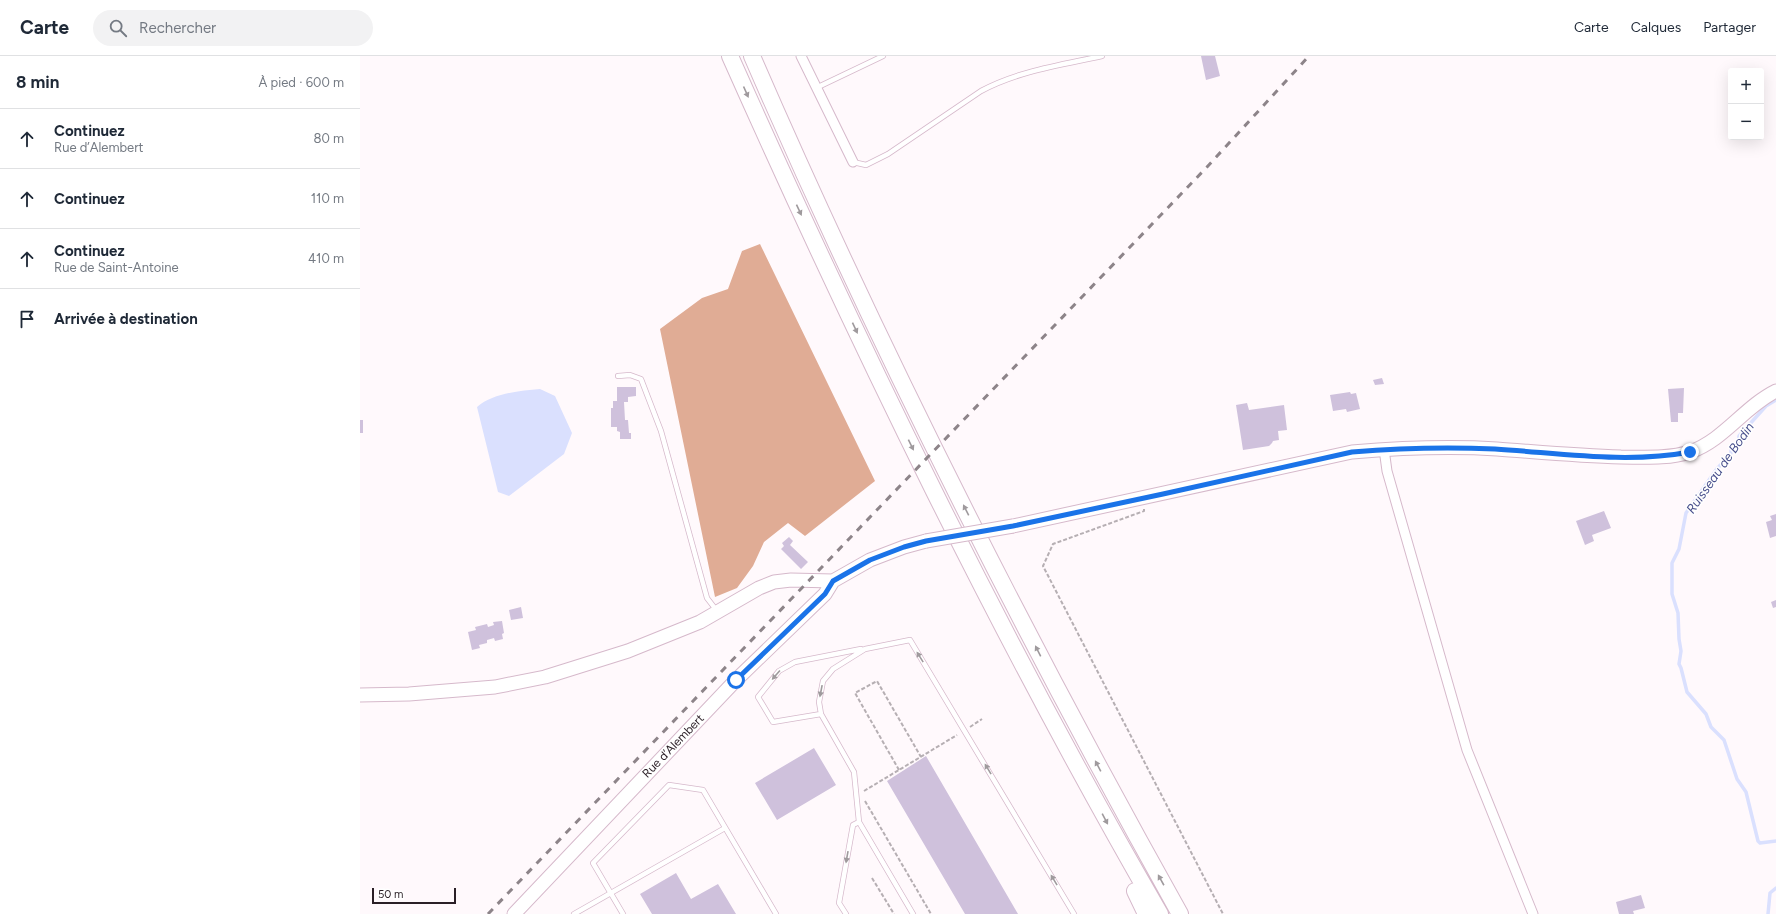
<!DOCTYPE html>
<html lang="fr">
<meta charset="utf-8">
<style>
:root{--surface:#fff;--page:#f2f2f3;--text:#1f2937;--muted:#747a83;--line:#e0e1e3}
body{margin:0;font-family:Figtree,sans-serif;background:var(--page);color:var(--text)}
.controls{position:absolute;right:12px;top:12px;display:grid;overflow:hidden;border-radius:4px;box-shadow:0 4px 16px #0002}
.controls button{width:36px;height:36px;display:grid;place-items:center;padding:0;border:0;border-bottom:1px solid var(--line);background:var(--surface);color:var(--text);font:20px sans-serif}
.scale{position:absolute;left:12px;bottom:10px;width:84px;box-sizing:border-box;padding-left:4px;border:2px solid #2a1f26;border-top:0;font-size:11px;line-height:14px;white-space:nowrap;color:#2a1f26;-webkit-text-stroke:3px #fff;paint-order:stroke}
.stop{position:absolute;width:12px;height:12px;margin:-9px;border:3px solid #1a73e8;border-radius:50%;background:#fff}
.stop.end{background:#1a73e8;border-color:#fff;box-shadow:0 1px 4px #0008}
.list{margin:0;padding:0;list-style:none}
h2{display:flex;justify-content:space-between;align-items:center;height:52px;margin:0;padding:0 16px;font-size:17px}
h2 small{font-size:13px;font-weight:400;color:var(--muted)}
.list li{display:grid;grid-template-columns:26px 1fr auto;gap:12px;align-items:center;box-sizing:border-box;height:60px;padding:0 16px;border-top:1px solid var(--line)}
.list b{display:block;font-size:15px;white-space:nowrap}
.list p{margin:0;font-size:13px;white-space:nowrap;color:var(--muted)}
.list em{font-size:13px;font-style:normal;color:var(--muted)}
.icon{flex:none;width:22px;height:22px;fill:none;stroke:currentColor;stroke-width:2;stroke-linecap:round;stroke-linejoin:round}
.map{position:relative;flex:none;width:1416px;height:858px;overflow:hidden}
header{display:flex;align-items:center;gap:24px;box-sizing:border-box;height:56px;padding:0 20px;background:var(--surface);border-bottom:1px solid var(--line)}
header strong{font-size:19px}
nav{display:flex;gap:22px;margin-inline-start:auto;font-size:14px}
.search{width:280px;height:36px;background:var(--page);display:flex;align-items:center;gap:10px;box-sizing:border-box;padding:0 14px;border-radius:22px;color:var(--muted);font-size:15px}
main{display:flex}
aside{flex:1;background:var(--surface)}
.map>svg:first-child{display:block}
.forest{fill:#e0ac95}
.water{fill:#dae0fe}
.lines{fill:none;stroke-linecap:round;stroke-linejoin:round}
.stream{stroke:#dae0fe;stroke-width:3.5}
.building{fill:#cfc1dc}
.lane-casing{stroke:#d6b9cb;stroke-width:6}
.street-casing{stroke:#d6b9cb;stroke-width:11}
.secondary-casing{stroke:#d6b9cb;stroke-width:15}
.highway-casing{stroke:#d6b9cb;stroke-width:18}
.path{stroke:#b6afb3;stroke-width:2;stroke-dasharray:4 2;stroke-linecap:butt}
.lane{stroke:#fff;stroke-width:4.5}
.street{stroke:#fff;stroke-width:9}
.secondary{stroke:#fff;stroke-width:13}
.highway{stroke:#fff;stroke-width:16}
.rail{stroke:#8d8489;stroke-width:3;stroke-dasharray:7 7;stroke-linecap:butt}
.secondary-bridge-casing{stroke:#d6b9cb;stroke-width:15;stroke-linecap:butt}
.secondary-bridge{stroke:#fff;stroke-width:13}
.oneway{fill:#9f9a9d}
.route{stroke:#1a73e8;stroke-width:5}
.labels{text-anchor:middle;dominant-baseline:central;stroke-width:3;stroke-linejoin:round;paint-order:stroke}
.street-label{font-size:12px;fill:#2a1f26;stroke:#fff}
.water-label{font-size:13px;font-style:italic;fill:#49508d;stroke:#fff}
</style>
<header>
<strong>Carte</strong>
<div class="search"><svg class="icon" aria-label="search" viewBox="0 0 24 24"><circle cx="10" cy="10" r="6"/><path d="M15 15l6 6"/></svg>Rechercher</div>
<nav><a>Carte</a><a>Calques</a><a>Partager</a></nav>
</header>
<main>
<aside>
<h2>8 min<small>À pied · 600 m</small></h2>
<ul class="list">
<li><svg class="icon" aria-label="ahead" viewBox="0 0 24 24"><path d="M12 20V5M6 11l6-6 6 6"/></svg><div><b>Continuez</b><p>Rue d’Alembert</p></div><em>80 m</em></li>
<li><svg class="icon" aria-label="ahead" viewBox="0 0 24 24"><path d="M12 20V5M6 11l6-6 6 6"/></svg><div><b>Continuez</b></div><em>110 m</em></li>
<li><svg class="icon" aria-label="ahead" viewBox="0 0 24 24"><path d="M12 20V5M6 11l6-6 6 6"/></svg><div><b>Continuez</b><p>Rue de Saint-Antoine</p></div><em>410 m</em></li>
<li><svg class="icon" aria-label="arrive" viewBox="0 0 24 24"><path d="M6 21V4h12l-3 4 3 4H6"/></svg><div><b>Arrivée à destination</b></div></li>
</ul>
</aside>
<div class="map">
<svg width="1416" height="858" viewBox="0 0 1416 858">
<rect width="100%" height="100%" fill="#fff9fc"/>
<path class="forest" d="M400,188L515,425L445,480L428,467L404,486L393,510L377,532L355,541L300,273L342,242L368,233L382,195Z"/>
<path class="water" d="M180,333L195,340L212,377L204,398L149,440L138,436L117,351C133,337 159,335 180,333Z"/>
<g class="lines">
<path class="stream" d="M1416,344L1406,350L1379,380L1378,386L1371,393V397L1356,414L1326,457L1319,493L1312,507V538L1318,557L1319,583L1321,595L1319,608L1321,612L1327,636L1346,658L1351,671L1364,684L1377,723L1386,736L1398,785L1400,787L1416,785
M1408,858L1410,837L1416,832"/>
</g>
<path class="building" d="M841,0H855L860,20L846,24Z
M1022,322L1024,328L1015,329L1013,324Z
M257,331H276V340L268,341V346H264L265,364H268L269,377H271V383H260V376L257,375V371H251V352H253V345H257Z
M1324,332L1323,357H1318V366H1311L1308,333Z
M990,336L991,338L996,337L1000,353L987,356L986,353L973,355L970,339Z
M887,347L889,354L924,349L927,374L918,375L919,384L913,385L912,387L909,390L883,394L876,349Z
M0,364H3V377H0Z
M1244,455L1251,472L1232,479L1234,485L1225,489L1216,465Z
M1416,458V480L1410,482L1406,466L1412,464L1410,460Z
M429,481L433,485L430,489L448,506L441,513L421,493L424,490L422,487Z
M1416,544V551L1413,552L1411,546Z
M161,551L163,562L151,564L149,554Z
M142,565L144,577L142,578L143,583L135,585L134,582L127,584V587L119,589L120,592L112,594L108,576L116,574L115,571L127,568L128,571L134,569L133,566Z
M454,692L476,729L417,764L395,727Z
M566,700L658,858H605L527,725Z
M316,817L331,843L358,828L376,858H292L280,838Z
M1281,839L1285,852L1273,855L1274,858H1259L1256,846Z"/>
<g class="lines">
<g class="lane-casing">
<path id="lane" d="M456,32L523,0
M493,106L506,109L528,98L621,35C658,15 701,9 742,0
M258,320L270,319L281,323L301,375L347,542L357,555
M461,658L413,666L398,641L419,615L435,606L501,593
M214,858L365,772
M263,858L233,807L309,729L343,734L416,858
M486,858L479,847L493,769L499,766
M553,858L499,766L494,716L461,658L459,646L463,625L473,613L505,593L550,584L714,858"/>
</g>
<g class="street-casing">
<path id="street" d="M441,0L493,106
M1024,393L1027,415L1107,694L1173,858"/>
</g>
<g class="secondary-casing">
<path id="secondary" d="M653,470L992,396C1040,392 1089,390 1137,393C1178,396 1219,400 1261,401C1283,401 1308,403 1330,396C1364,384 1384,351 1416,335
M0,639L49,638L135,631L185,621L268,595L340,566L399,532L414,526L431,524L473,525L510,504L544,491L566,485
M154,858L376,624L465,538L473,525"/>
</g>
<g class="highway-casing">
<path id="highway" d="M370,0C500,292 640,581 800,858
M392,0C519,293 664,579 820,858
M775,835L786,858"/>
</g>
<path class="path" d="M784,453V455L693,488L683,510L863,858
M610,671L622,663
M539,714L495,637L517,625L561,701
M504,735L597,679
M505,745L571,858
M512,822L534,858"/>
<use href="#lane" class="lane"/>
<use href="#street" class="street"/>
<use href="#secondary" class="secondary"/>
<use href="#highway" class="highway"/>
<path class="rail" d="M128,858L847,111L949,0"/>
<g class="secondary-bridge-casing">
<path id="secondary-bridge" d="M566,485L653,470"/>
</g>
<use href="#secondary-bridge" class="secondary-bridge"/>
</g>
<defs><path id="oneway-solid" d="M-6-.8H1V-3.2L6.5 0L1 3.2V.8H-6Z"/></defs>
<g class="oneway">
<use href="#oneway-solid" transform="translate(386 36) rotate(66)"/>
<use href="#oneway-solid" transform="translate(439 154) rotate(65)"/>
<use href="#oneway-solid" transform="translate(495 272) rotate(65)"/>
<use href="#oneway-solid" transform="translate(551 389) rotate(64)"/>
<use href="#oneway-solid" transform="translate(606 454) rotate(-117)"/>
<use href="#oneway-solid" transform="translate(678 595) rotate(-117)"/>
<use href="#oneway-solid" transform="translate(560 601) rotate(-122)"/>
<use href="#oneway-solid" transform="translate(416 619) rotate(131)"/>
<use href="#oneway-solid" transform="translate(461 635) rotate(101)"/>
<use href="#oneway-solid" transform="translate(738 710) rotate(-118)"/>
<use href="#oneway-solid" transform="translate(628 713) rotate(-121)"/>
<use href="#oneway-solid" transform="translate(745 763) rotate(62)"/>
<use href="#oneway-solid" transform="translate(487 801) rotate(100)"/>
<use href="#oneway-solid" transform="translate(694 824) rotate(-121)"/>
<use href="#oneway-solid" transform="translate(801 824) rotate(-119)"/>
</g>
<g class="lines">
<path class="route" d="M376,624L465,538L473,525L510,504L544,491L566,485L653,470L803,438L992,396C1040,392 1088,391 1135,393C1200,397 1266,408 1330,396"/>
</g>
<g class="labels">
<g class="street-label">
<text transform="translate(313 690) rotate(-46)">Rue d’Alembert</text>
</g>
<g class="water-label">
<text transform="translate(1360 412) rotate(-55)">Ruisseau de Bodin</text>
</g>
</g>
</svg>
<div class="controls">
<button>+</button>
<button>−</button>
</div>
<div class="scale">50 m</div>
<div class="stop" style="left:376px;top:624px"></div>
<div class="stop end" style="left:1330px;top:396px"></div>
</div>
</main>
